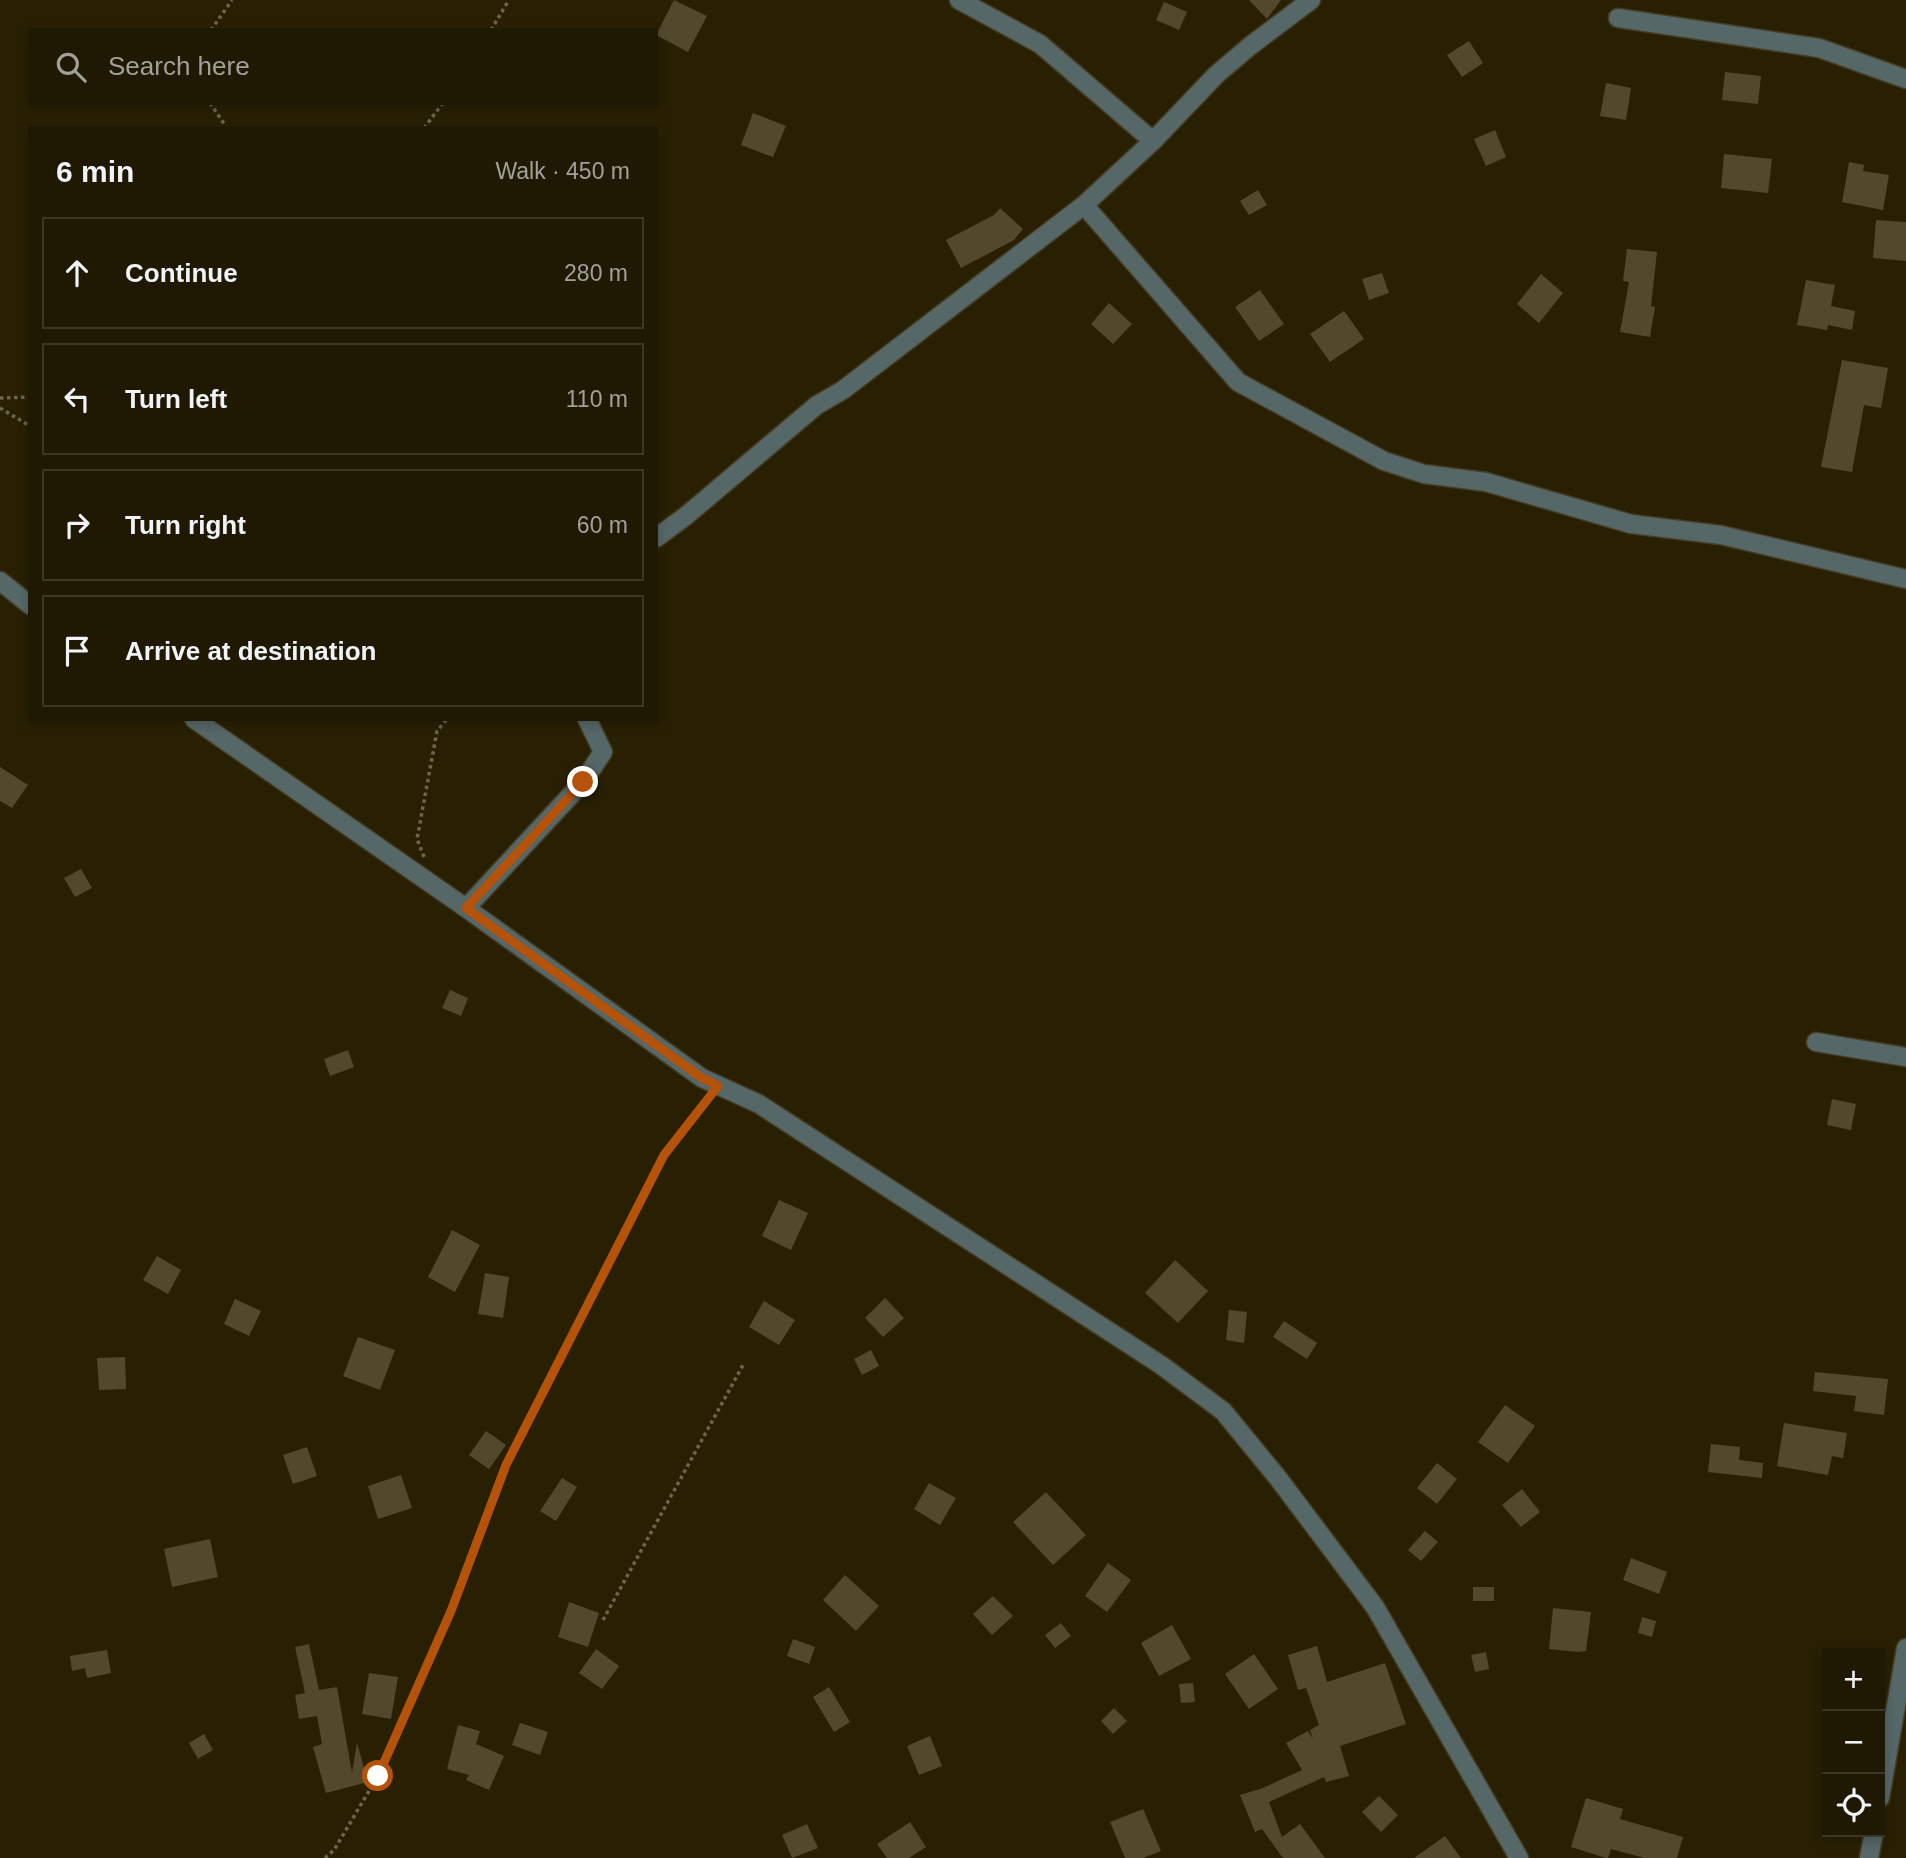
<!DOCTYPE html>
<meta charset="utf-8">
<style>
:root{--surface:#1f1803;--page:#2c2512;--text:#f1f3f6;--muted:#a1a09a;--line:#3c3725}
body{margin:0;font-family:Arial,sans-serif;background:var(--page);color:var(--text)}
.controls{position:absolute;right:21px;bottom:21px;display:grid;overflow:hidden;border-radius:0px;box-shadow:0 4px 10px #0003}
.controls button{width:63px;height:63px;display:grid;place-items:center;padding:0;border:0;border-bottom:2px solid var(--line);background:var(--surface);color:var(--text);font:35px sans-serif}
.stop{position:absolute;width:21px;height:21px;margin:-16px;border:5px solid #b45309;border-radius:50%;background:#fff}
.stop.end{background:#b45309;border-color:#fff;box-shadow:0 2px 7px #0008}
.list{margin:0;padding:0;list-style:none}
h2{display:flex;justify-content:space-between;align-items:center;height:91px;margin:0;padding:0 28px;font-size:30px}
h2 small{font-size:23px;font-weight:400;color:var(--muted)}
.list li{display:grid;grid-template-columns:46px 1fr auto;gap:21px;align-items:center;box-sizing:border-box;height:112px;margin:0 14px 14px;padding:0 14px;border:2px solid var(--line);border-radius:0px}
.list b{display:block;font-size:26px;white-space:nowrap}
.list em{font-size:23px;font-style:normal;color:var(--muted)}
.icon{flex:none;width:38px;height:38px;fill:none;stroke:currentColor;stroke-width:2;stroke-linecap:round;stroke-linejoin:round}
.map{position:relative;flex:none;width:1906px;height:1858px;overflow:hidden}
.search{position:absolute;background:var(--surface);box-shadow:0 4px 10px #0003;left:28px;top:28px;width:630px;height:77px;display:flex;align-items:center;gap:18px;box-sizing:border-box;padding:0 24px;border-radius:0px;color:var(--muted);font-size:26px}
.panel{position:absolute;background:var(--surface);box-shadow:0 4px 10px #0003;left:28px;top:126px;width:630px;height:595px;border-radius:0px}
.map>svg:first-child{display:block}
.building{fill:#52492d}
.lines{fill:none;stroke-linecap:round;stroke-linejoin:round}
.minor-casing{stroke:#453d23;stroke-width:21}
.path{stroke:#6d654e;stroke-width:3.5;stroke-dasharray:3.5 3.5;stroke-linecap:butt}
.minor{stroke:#566767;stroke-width:18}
.route{stroke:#b45309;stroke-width:9}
</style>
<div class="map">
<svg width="1906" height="1858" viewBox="0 0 1906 1858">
<rect width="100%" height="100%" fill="#292004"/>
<path class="building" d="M674,0L707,16L688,52L656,35Z
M1249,0H1281L1267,19Z
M1164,2L1187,12L1179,30L1156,20Z
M1469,41L1483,63L1462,77L1447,55Z
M1725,72L1761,76L1758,104L1722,100Z
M1606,83L1631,88L1626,120L1600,116Z
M753,113L786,126L773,157L741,145Z
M1495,130L1506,157L1486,166L1474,139Z
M1724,154L1772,159L1768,193L1721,188Z
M1849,162L1864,165L1863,171L1889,175L1883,210L1842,202Z
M1258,190L1267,205L1249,215L1240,201Z
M1000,208L1023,229L1014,240L961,268L946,240L994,215Z
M1876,220L1906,222V261L1873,258Z
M1627,249L1657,252L1651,306L1655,307L1650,337L1620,332L1629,282L1623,281Z
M1382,273L1389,293L1369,300L1362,279Z
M1541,274L1563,293L1539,323L1517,304Z
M1806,280L1835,285L1831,306L1855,311L1852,330L1828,325L1827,330L1797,325Z
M1260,290L1284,324L1259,341L1235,307Z
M1109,303L1132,324L1113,344L1091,324Z
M1344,311L1364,339L1330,362L1310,334Z
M1842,360L1888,368L1881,408L1864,405L1852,472L1821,467Z
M0,767L28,785L12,808L0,801Z
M81,869L92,888L75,897L64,878Z
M450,990L468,998L461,1016L442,1008Z
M348,1050L354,1067L330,1076L324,1059Z
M1832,1099L1856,1104L1851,1130L1827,1125Z
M779,1200L808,1213L791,1250L762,1236Z
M452,1230L480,1245L455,1292L428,1277Z
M157,1256L181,1270L168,1294L143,1280Z
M1175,1260L1208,1291L1178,1323L1145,1293Z
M485,1273L509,1277L503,1318L478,1314Z
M885,1298L904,1318L883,1337L865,1318Z
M235,1299L261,1311L249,1336L224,1324Z
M764,1301L795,1320L779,1345L749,1327Z
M1229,1310L1247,1312L1244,1343L1226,1340Z
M1284,1321L1317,1343L1307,1359L1273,1337Z
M358,1337L395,1350L380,1390L343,1376Z
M871,1350L879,1366L862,1375L854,1359Z
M125,1357L126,1389L99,1390L97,1358Z
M1815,1372L1888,1379L1884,1415L1854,1411L1856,1396L1813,1391Z
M1505,1405L1535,1426L1508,1463L1478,1442Z
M1784,1423L1847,1433L1843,1458L1832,1456L1828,1475L1777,1466Z
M486,1431L506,1445L489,1469L469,1455Z
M1711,1444L1740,1447L1739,1460L1763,1463L1762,1478L1708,1472Z
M307,1447L317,1476L293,1484L283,1455Z
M1437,1463L1457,1479L1437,1504L1417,1488Z
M401,1475L412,1508L378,1519L368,1486Z
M562,1478L577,1487L556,1521L540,1511Z
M929,1483L956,1498L940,1525L914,1509Z
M1522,1489L1540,1512L1521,1527L1502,1505Z
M1046,1492L1086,1535L1053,1565L1013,1522Z
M1425,1531L1438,1542L1421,1561L1408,1550Z
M210,1539L218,1577L172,1587L164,1549Z
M1631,1558L1667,1572L1659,1594L1623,1580Z
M1108,1563L1131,1580L1107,1612L1085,1596Z
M845,1575L879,1606L856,1631L823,1600Z
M1473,1587H1494V1601H1473Z
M993,1596L1013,1616L992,1635L973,1614Z
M569,1602L599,1613L588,1647L558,1637Z
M1553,1608L1591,1612L1586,1651L1578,1652L1549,1649Z
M1642,1617L1656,1621L1652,1637L1638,1633Z
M1061,1623L1071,1636L1055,1648L1045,1635Z
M1172,1625L1191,1659L1159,1676L1141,1643Z
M793,1639L815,1647L809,1664L787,1656Z
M309,1644L319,1690L337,1687L352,1773L357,1743L368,1782L326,1793L313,1747L322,1744L317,1716L299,1719L295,1695L305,1693L295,1647Z
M1317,1646L1327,1682L1385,1663L1406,1724L1340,1746L1349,1776L1326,1782L1324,1777L1269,1802L1282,1837L1300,1824L1325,1858H1283L1262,1829L1255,1832L1240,1795L1263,1788L1302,1770L1286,1743L1308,1731L1313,1739L1310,1730L1319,1725L1306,1688L1298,1690L1288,1655Z
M596,1649L619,1666L602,1689L579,1673Z
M107,1650L111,1673L87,1678L85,1668L72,1671L70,1656Z
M1486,1652L1489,1669L1475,1672L1471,1655Z
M1254,1654L1278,1689L1249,1709L1225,1674Z
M369,1673L398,1677L391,1719L362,1714Z
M1193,1683L1195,1702L1181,1703L1179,1684Z
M829,1687L850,1722L834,1732L813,1697Z
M1114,1708L1127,1721L1113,1734L1101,1721Z
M520,1723L548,1732L540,1755L512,1745Z
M458,1725L480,1731L476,1744L504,1756L489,1790L466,1780L469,1775L447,1769Z
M204,1734L213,1750L198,1759L189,1743Z
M930,1736L942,1766L919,1775L907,1746Z
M1379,1796L1398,1815L1381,1832L1362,1812Z
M1586,1798L1623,1809L1620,1819L1683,1837L1677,1858H1645L1611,1849L1608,1858H1606L1571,1847Z
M1143,1809L1161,1851L1143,1858H1125L1110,1822Z
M910,1822L926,1847L909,1858H887L877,1844Z
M807,1824L818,1848L792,1858L782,1835Z
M1445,1836L1461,1858H1414Z"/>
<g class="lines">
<g class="minor-casing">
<path id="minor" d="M959,0L1040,44L1153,141
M1618,18L1819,48L1906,79
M1084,205L1238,382L1384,461L1424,474L1486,482L1631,524L1721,535L1906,579
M656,538L687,515L817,405L843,390L1084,205L1153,141L1216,75L1250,46L1311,0
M0,581L30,605
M194,719L466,908L702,1078L759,1104L1161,1365L1223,1411L1278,1478L1375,1607L1519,1858
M466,908L583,782L603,752L587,719
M1816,1042L1906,1057
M1880,1798L1906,1648
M1869,1858L1874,1832"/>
</g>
<path class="path" d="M211,30L232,0
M491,30L509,0
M210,103L227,128
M424,128L443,103
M0,398L30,397
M0,408L30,426
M30,539V551
M424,857L417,839L437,731L447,719
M603,1620L743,1365
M325,1858L334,1850L378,1776L451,1611L506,1465L664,1155L708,1099"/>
<use href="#minor" class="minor"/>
</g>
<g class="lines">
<path class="route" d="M378,1776L451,1611L506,1465L664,1155L718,1086L702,1078L466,908L583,782"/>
</g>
</svg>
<div class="controls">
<button>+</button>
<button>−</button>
<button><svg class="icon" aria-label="locate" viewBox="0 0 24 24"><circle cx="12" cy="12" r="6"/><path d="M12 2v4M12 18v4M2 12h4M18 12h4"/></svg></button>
</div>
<div class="stop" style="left:378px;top:1776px"></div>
<div class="stop end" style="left:583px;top:782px"></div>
<div class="search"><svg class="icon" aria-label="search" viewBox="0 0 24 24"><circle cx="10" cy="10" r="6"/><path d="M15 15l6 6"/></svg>Search here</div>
<section class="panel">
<h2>6 min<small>Walk · 450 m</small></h2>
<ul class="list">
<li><svg class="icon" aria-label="ahead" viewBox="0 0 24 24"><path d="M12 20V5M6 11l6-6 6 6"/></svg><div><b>Continue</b></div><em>280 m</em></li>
<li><svg class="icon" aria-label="left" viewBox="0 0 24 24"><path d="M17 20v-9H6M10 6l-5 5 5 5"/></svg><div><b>Turn left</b></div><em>110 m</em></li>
<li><svg class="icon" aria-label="right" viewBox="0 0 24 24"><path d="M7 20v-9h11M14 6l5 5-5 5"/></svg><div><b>Turn right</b></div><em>60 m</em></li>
<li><svg class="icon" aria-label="arrive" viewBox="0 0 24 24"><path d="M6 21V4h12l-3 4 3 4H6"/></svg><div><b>Arrive at destination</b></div></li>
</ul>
</section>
</div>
